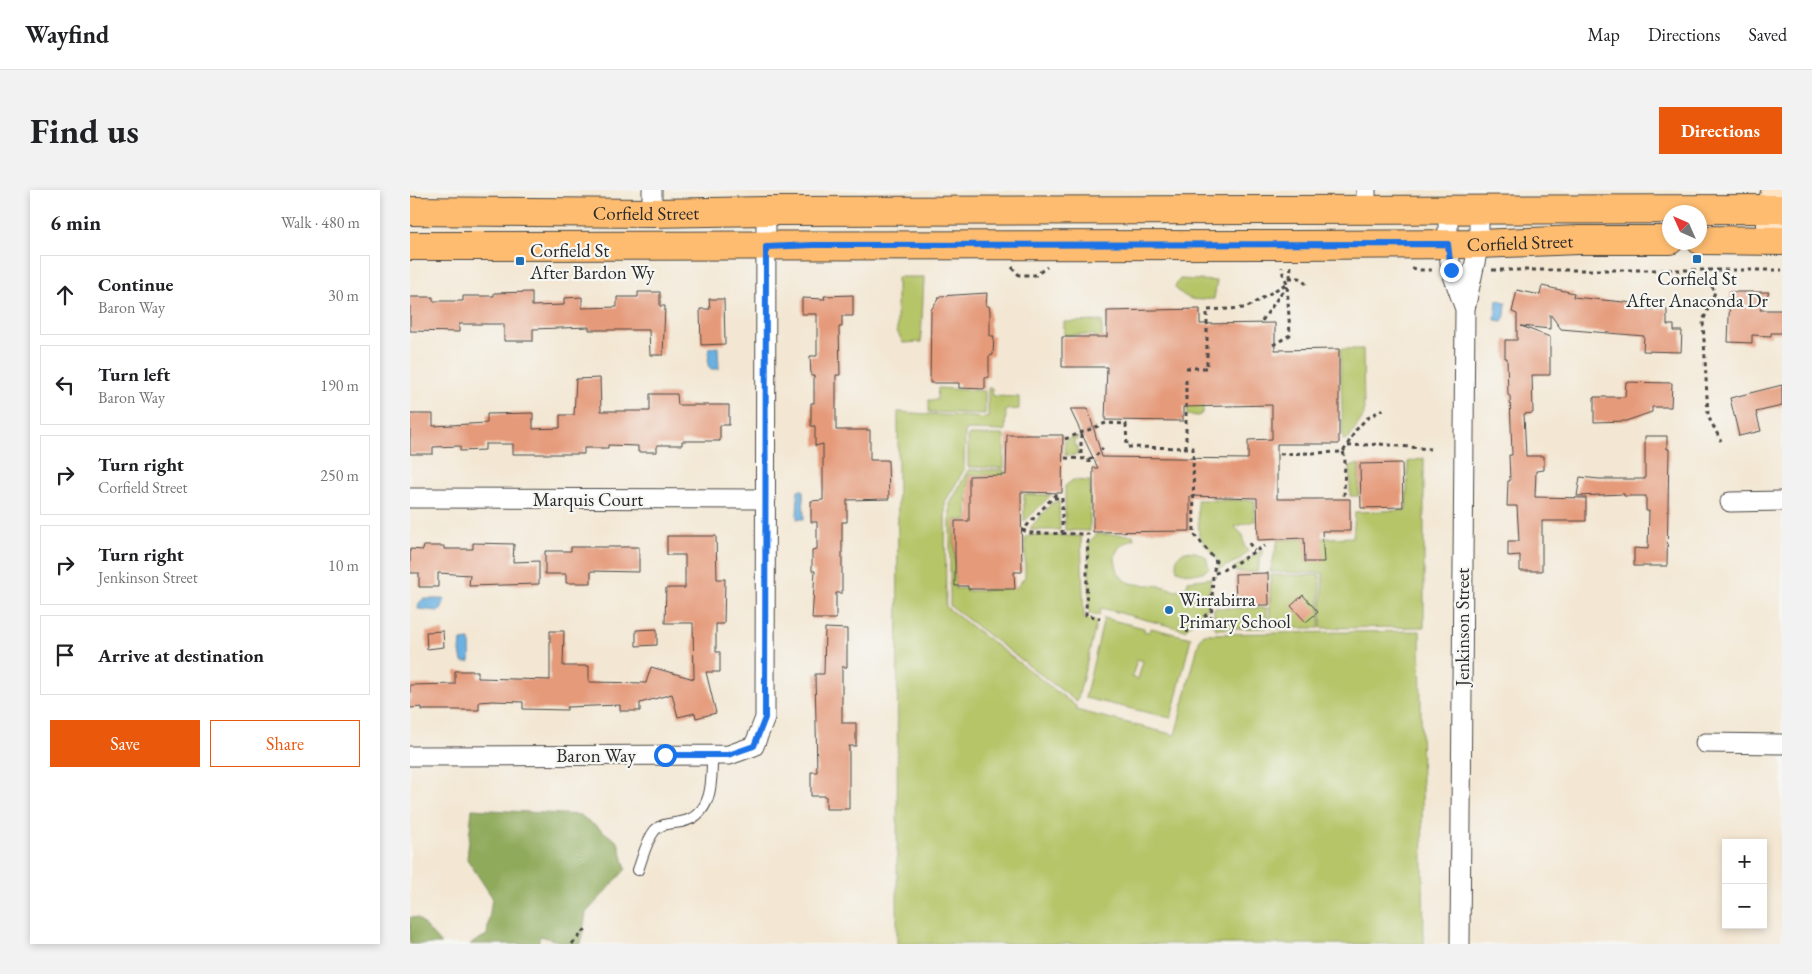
<!DOCTYPE html>
<meta charset="utf-8">
<style>
:root{--surface:#fff;--page:#f2f2f2;--text:#202124;--muted:#757577;--line:#e0e0e0;--accent:#ea580c}
body{margin:0;font-family:"EB Garamond",serif;background:var(--page);color:var(--text)}
.controls{position:absolute;right:15px;bottom:15px;display:grid;overflow:hidden;border-radius:0px;box-shadow:0 2px 8px #0003}
.controls button{width:45px;height:45px;display:grid;place-items:center;padding:0;border:0;border-bottom:1px solid var(--line);background:var(--surface);color:var(--text);font:25px sans-serif}
.compass{position:absolute;left:1252px;top:15px;width:45px;height:45px;border-radius:50%;background:var(--surface);box-shadow:0 2px 8px #0003;rotate:315deg}
.stop{position:absolute;width:15px;height:15px;margin:-11px;border:4px solid #1a73e8;border-radius:50%;background:#fff}
.stop.end{background:#1a73e8;border-color:#fff;box-shadow:0 1px 5px #0008}
.list{margin:0;padding:0;list-style:none}
h2{display:flex;justify-content:space-between;align-items:center;height:65px;margin:0;padding:0 20px;font-size:21px}
h2 small{font-size:16px;font-weight:400;color:var(--muted)}
.list li{display:grid;grid-template-columns:32px 1fr auto;gap:15px;align-items:center;box-sizing:border-box;height:80px;margin:0 10px 10px;padding:0 10px;border:1px solid var(--line);border-radius:0px}
.list b{display:block;font-size:19px;white-space:nowrap}
.list p{margin:0;font-size:16px;white-space:nowrap;color:var(--muted)}
.list em{font-size:16px;font-style:normal;color:var(--muted)}
.actions{display:flex;gap:10px;padding:15px 20px}
.actions a{flex:1;padding:11px 0;border:1px solid var(--accent);border-radius:0px;text-align:center;font-size:18px;color:var(--accent)}
.actions .main{background:var(--accent);color:#fff}
.icon{flex:none;width:28px;height:28px;fill:none;stroke:currentColor;stroke-width:2;stroke-linecap:round;stroke-linejoin:round}
.map{position:relative;flex:none;width:1372px;height:754px;overflow:hidden;border-radius:0px}
header{display:flex;align-items:center;gap:30px;box-sizing:border-box;height:70px;padding:0 25px;background:var(--surface);border-bottom:1px solid var(--line)}
header strong{font-size:24px}
nav{display:flex;gap:28px;margin-inline-start:auto;font-size:18px}
.intro{display:flex;align-items:center;justify-content:space-between;box-sizing:border-box;height:120px;padding:0 30px}
h1{margin:0;font-size:35px}
.button{padding:12px 22px;border-radius:0px;background:var(--accent);color:#fff;font-size:18px;font-weight:700}
main{display:flex;gap:30px;padding:0 30px}
aside{flex:1;background:var(--surface);border-radius:0px;box-shadow:0 2px 8px #0003}
.map>svg:first-child{display:block}
.green{fill:#b5c567;stroke:#707849;fill-rule:evenodd}
.forest{fill:#90aa5c;stroke:#5e6a44}
.water{fill:#69b1e1;stroke:#4a6e86}
.building{fill:#e59a79}
.lines{fill:none;stroke-linecap:round;stroke-linejoin:round}
.service-casing{stroke:#494744;stroke-width:12}
.minor-casing{stroke:#494744;stroke-width:21}
.secondary-casing{stroke:#494744;stroke-width:30}
.primary-casing{stroke:#494744;stroke-width:30}
.path{stroke:#494744;stroke-width:3;stroke-dasharray:4 4;stroke-linecap:butt}
.service{stroke:#fff;stroke-width:10}
.minor{stroke:#fff;stroke-width:19}
.secondary{stroke:#fee4c5;stroke-width:28}
.primary{stroke:#fdbc6f;stroke-width:28}
.route{stroke:#1a73e8;stroke-width:6}
.poi-dot{fill:#1f6fb2;stroke:#f6f6f2;stroke-width:2}
.labels{text-anchor:middle;dominant-baseline:central;stroke-width:4.5;stroke-linejoin:round;paint-order:stroke}
.street-label{font-size:19px;fill:#2b2b2b;stroke:#f6f6f2}
.poi-label{font-size:19px;fill:#2b2b2b;stroke:#f6f6f2;text-anchor:start}
</style>
<header>
<strong>Wayfind</strong>
<nav><a>Map</a><a>Directions</a><a>Saved</a></nav>
</header>
<div class="intro"><h1>Find us</h1><a class="button">Directions</a></div>
<main>
<aside>
<h2>6 min<small>Walk · 480 m</small></h2>
<ul class="list">
<li><svg class="icon" aria-label="ahead" viewBox="0 0 24 24"><path d="M12 20V5M6 11l6-6 6 6"/></svg><div><b>Continue</b><p>Baron Way</p></div><em>30 m</em></li>
<li><svg class="icon" aria-label="left" viewBox="0 0 24 24"><path d="M17 20v-9H6M10 6l-5 5 5 5"/></svg><div><b>Turn left</b><p>Baron Way</p></div><em>190 m</em></li>
<li><svg class="icon" aria-label="right" viewBox="0 0 24 24"><path d="M7 20v-9h11M14 6l5 5-5 5"/></svg><div><b>Turn right</b><p>Corfield Street</p></div><em>250 m</em></li>
<li><svg class="icon" aria-label="right" viewBox="0 0 24 24"><path d="M7 20v-9h11M14 6l5 5-5 5"/></svg><div><b>Turn right</b><p>Jenkinson Street</p></div><em>10 m</em></li>
<li><svg class="icon" aria-label="arrive" viewBox="0 0 24 24"><path d="M6 21V4h12l-3 4 3 4H6"/></svg><div><b>Arrive at destination</b></div></li>
</ul>
<div class="actions"><a class="main">Save</a><a>Share</a></div>
</aside>
<div class="map">
<svg width="1372" height="754" viewBox="0 0 1372 754">
<rect width="100%" height="100%" fill="#f6f6f2"/>
<filter id="ink" filterUnits="userSpaceOnUse"><feTurbulence type="fractalNoise" baseFrequency=".02" numOctaves="2"/><feDisplacementMap in="SourceGraphic" scale="10" xChannelSelector="R" yChannelSelector="G"/><feConvolveMatrix kernelMatrix="1 2 1 2 8 2 1 2 1" color-interpolation-filters="sRGB"/></filter>
<filter id="wash" filterUnits="userSpaceOnUse"><feTurbulence type="fractalNoise" baseFrequency=".0096" numOctaves="4" result="noise"/><feDisplacementMap in="SourceGraphic" scale="20" xChannelSelector="R" yChannelSelector="G"/><feGaussianBlur stdDeviation="1.12" result="paint"/><feColorMatrix in="noise" values="0 0 0 0 0 0 0 0 0 0 0 0 0 0 0 0 0 1.4 0 .05"/><feComposite in="paint" operator="in"/></filter>
<g filter="url(#wash)">
<rect width="100%" height="100%" fill="#f3e7d3"/>
<path class="green" d="M487,87H514L511,152L493,153L487,141Z
M770,89L807,91L804,109C784,110 780,112 765,98L766,94Z
M692,131V157H686L685,145H654V132Z
M930,159H953L954,225L939,249L933,250Z
M794,190L793,222L789,226L777,225L778,214Z
M528,198L575,201V224L519,222V210H527Z
M578,198H582L583,206L609,207V219L596,220L595,241L555,240L554,280L535,312L536,417L666,516V520L765,545L790,448L794,444L1010,441L1014,754H487L488,222L578,228Z
M558,245H594V278L558,277Z
M662,247H668V250H664V256H668V265H655V251Z
M1014,268V437L911,438L913,383L860,382L868,350L943,347L945,322L996,320L998,272Z
M949,274V306H940V277Z
M558,280H594V303L584,304V285H558L557,330H544L545,399L557,398L558,401L606,398L615,387V348L621,345L671,346L674,427L687,431L667,512L540,416V314Z
M663,290L680,291V341L655,340V296Z
M614,304L641,305L614,332Z
M787,310H845V331L830,335L825,337L833,345L834,355L838,362L829,370L808,380L809,372L789,346Z
M649,311L650,340H621V337L642,313Z
M687,344L723,345L724,349C715,352 707,356 705,367C705,370 706,375 707,378C712,399 734,393 750,396C755,396 760,399 765,401L777,396L778,391L801,388L798,418L775,440L691,418L689,426L679,424V352Z
M853,360L847,382H825L823,378Z
M775,361L786,362L796,367L799,378C791,386 777,384 767,380C765,371 766,366 775,361Z
M861,385H910V438H859Z
M804,418H857V438L806,439L804,435Z
M694,428L734,438V441L739,442L741,438L781,448L761,528L675,508ZM727,469L733,471L728,489L722,487Z"/>
<path class="forest" d="M62,619L170,625L208,652L216,679L176,723L171,754H158L130,746L128,754H60L77,745L82,707L57,669Z
M0,727L8,728L31,754H0Z"/>
<path class="water" d="M1087,110L1096,112L1095,126L1092,131L1085,130Z
M308,157L309,179H300L298,175L299,158Z
M388,300H393L394,329H387Z
M13,409H35L31,420L28,421L8,419L9,413Z
M60,450C60,458 61,465 60,472H52L50,461L51,451Z"/>
<g id="blocks">
<path class="building" d="M1132,96L1164,103L1163,107L1224,113V119H1257V135H1264V141H1272L1271,162L1233,161L1234,146L1151,139L1140,124V139L1111,136L1140,147V185H1122L1123,223L1114,224L1116,266H1134V280L1126,281L1125,307L1176,308V331H1132V381H1110V365L1098,366V351H1109L1107,316H1097L1098,291H1100L1099,265H1102L1100,206L1098,205L1097,168H1095V150H1107V124L1102,122L1107,100L1130,105Z
M122,102V116L154,115V108L172,107V118L207,117V107H228V102H250V116H255L253,165H240L239,140H179V137L123,139V151H94V134H49V142L0,141V107H23V111H53V106H84V103Z
M1320,102H1359L1350,120H1372V143H1361V146L1342,145V153L1318,152Z
M577,103L576,116H579L580,121V146H584L583,165L579,166V187L575,188V199L549,198V193H520L521,120L530,106Z
M443,105V126H432V137H429L430,185H426V240H460V270H478L479,309L437,310V332H432V403H426V429H402L405,381H402V360L407,359V332H401V311L413,310V254L405,256V236H401V213H404V186H401L400,166H407V124H392V108L415,109L414,106Z
M299,109H314L315,154L291,155L290,119H300Z
M790,119V134L865,133V160L929,159V254H867V309H940V341H912L914,372H895L894,348L848,350L847,308L780,306V341L683,342V278H688L660,219H678L692,267L838,269V250L862,249V215L773,217V231L695,230L697,177H652V147H697V121Z
M190,188L191,221H240V204H267L268,215H319V235H310V251H272V255H247V262H228V256L198,255V258H174V264H103V254H75V260L50,261V256L23,257V264H0V224H23V236L77,233V224L123,223V239L150,238V225H164L166,189Z
M1216,192L1262,193L1261,217H1242V222L1216,231L1184,232V207H1215Z
M1372,195V216L1346,222L1351,241L1329,246L1320,208Z
M597,245H653L652,303L611,302L612,382H604L605,399H558V396H545V331H559V286L596,285Z
M1235,246H1257V259H1259L1257,376H1224V358L1238,359L1239,321H1236V306H1214V304L1167,306L1170,287L1189,289H1235Z
M992,273L993,317L951,318L950,274Z
M257,346H306L307,389H315L314,434H306V462H310V482H296L306,523L286,528L285,523L268,527L262,504L230,513V521H210V515L157,517V520L113,519V512L82,511L69,512V520H12V517L0,518V495L45,494V481H68V488L140,490V441H154L153,476H179V492L236,493L241,477L284,489L283,433H255L256,398H275V365H257Z
M63,353L104,354L103,372L129,371V394L59,396L60,385L28,383V397H9V383H0V359L13,360L14,356H34V359H63Z
M161,357H229V382L181,381V393H156V384H135V361H161Z
M858,383L859,415H826L825,384Z
M893,405L908,422L896,432L881,416Z
M415,438L437,439V477H432V533H446V556H439V619H416V606H401V582H407L405,484H414Z
M247,439V455L226,456V440Z
M33,441L34,457L17,459L16,442Z"/>
</g>
</g>
<g filter="url(#ink)">
<use href="#blocks" fill-opacity="0" stroke="#494744" stroke-width="1"/>
<g class="lines">
<g class="service-casing">
<path id="service" d="M228,680C233,667 236,651 245,640C252,633 261,634 271,632C303,626 302,591 302,565"/>
</g>
<g class="minor-casing">
<path id="minor" d="M242,0V23
M956,19V0
M1038,19V54L1041,80L1055,119
M0,308L356,309
M1320,312L1372,311
M1295,553L1372,554
M0,566L319,565L344,556L355,528L356,21
M1050,754L1055,119L1069,54V19"/>
</g>
<g class="secondary-casing">
<path id="secondary" d="M1360,50V20L1366,0"/>
</g>
<g class="primary-casing">
<g id="primary">
<path id="s1" d="M0,21L242,23L356,21L1372,19"/>
<path d="M1290,50L1372,51"/>
<path id="s2" d="M0,56L883,55L1069,54L1169,50H1260"/>
</g>
</g>
<path class="path" d="M602,77L609,85H626L637,77
M1002,78L1011,80H1023
M1082,80H1372
M1295,81L1298,89L1305,102L1293,131L1298,226L1311,251
M879,88H890L896,94
M880,88L881,76
M852,131L876,96
M863,155L880,145L877,93L873,84L872,77
M776,178H797V120L836,118L877,93
M671,244V268
M655,249L696,233L716,234L717,257L783,258L784,344L806,371L803,384
M938,256L969,254L1020,259
M776,258V189
M933,262L935,268L934,307
M870,264L933,262L946,240L956,229L973,219
M655,268L679,269V277
M679,269L685,267L693,258
M646,304L613,340L619,343L678,344L676,425L690,428
M644,308H652V343
M839,353L844,361
M801,438L803,384C825,376 836,365 855,356
M777,443L778,440L801,421
M162,754L176,739"/>
<use href="#service" class="service"/>
<use href="#minor" class="minor"/>
<use href="#secondary" class="secondary"/>
<use href="#primary" class="primary"/>
</g>
</g>
<g class="lines" filter="url(#ink)">
<path class="route" d="M255,565H318L344,556L355,528L356,57L404,55L1038,54L1041,80"/>
</g>
<g class="poi-dot">
<rect x="1282" y="64" width="10" height="10" rx="2.5"/>
<rect x="105" y="66" width="10" height="10" rx="2.5"/>
<circle cx="759" cy="420" r="5"/>
</g>
<g class="labels">
<g class="street-label">
<text stroke="none"><textPath href="#s1" startOffset="236">Corfield Street</textPath></text>
<text stroke="none"><textPath href="#s2" startOffset="1110">Corfield Street</textPath></text>
<text x="178" y="309">Marquis Court</text>
<text transform="translate(1052 437) rotate(-90)">Jenkinson Street</text>
<text x="186" y="565">Baron Way</text>
</g>
<g class="poi-label">
<text x="120" y="60">Corfield St<tspan x="120" dy="22">After Bardon Wy</tspan></text>
<text x="1287" y="88" text-anchor="middle">Corfield St<tspan x="1287" dy="22">After Anaconda Dr</tspan></text>
<text x="769" y="409">Wirrabirra<tspan x="769" dy="22">Primary School</tspan></text>
</g>
</g>
</svg>
<div class="controls">
<button>+</button>
<button>−</button>
</div>
<svg class="compass" viewBox="-18 -18 36 36"><path d="M0-13l5 13h-10z" fill="#e53935"/><path d="M0 13l5-13h-10z" fill="#757577"/></svg>
<div class="stop" style="left:255px;top:565px"></div>
<div class="stop end" style="left:1041px;top:80px"></div>
</div>
</main>
